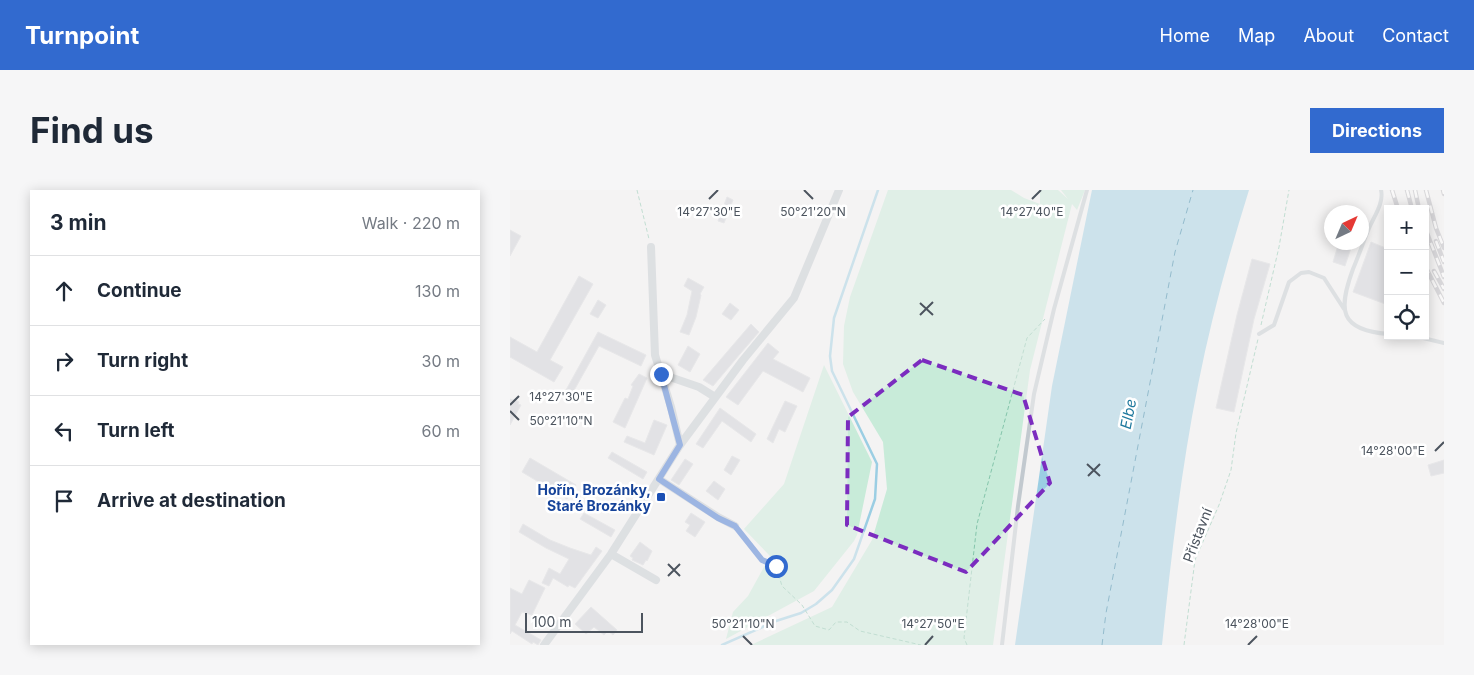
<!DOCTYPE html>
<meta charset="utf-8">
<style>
:root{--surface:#fff;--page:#f6f6f7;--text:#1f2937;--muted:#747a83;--line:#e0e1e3;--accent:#326acf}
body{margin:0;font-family:Inter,sans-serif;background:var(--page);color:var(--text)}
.controls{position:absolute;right:15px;top:15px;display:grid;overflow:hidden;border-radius:0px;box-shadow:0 2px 12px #0003}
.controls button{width:45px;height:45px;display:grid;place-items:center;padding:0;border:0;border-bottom:1px solid var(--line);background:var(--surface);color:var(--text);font:25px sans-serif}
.compass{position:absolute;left:814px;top:15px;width:45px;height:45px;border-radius:50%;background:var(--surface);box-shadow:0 2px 12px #0003;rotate:44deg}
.scale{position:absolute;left:15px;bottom:12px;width:118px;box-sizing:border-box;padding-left:5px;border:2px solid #4c545e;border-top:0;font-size:14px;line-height:18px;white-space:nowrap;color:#4c545e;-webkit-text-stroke:4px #fff;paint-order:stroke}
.stop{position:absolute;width:15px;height:15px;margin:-11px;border:4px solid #326acf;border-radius:50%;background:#fff}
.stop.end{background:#326acf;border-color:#fff;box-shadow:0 1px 5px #0008}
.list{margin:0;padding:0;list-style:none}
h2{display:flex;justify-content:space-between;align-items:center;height:65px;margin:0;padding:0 20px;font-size:21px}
h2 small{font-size:16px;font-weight:400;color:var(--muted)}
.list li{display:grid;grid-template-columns:32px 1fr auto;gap:15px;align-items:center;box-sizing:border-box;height:70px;padding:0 20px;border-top:1px solid var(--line)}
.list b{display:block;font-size:19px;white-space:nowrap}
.list em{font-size:16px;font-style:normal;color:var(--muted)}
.icon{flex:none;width:28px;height:28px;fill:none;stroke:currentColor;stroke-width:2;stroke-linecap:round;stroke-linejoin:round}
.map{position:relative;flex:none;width:934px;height:455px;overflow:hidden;border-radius:0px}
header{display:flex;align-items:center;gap:30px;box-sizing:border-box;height:70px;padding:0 25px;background:var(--accent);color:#fff}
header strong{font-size:24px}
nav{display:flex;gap:28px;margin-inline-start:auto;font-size:18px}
.intro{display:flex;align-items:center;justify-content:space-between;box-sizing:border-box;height:120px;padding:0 30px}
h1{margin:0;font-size:35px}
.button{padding:12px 22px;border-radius:0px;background:var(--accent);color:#fff;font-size:18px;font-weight:700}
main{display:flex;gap:30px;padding:0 30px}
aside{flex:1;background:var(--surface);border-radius:0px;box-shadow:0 2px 12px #0003}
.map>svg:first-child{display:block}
.green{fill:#c8ebd9}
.water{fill:#9bcee3}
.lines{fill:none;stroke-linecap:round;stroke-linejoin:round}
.stream{stroke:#9bcee3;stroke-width:2.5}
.ferry{stroke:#1f799e;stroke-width:1;stroke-dasharray:6 5;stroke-linecap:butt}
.building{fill:#cdcfd4;stroke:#d7d9dd}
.path{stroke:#84c5ab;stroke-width:1;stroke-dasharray:4 2.5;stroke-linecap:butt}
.service{stroke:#c2c9cf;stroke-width:4}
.minor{stroke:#c2c9cf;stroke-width:8}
.rail-casing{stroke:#b6b7bc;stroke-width:4.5}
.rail{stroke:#fff;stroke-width:2.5;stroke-dasharray:8;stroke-linecap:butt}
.route{stroke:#326acf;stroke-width:6}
.marked{fill:none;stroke:#7b2cbf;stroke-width:4;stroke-dasharray:10 6;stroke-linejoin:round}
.ticks{fill:none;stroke:#4c545e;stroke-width:2}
.transit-dot{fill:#1a4fb4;stroke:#fff;stroke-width:2}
.labels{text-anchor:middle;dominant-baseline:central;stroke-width:5;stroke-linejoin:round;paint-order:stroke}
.transit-label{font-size:14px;font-weight:bold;fill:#164399;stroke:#fff;text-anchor:end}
.street-label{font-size:14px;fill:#4c545e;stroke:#fff}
.water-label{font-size:15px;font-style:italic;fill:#1f799e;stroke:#fff}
.ticks-label{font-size:12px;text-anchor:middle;fill:#4c545e;stroke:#fff;stroke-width:5;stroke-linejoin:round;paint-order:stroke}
</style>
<header>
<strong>Turnpoint</strong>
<nav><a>Home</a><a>Map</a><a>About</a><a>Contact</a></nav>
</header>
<div class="intro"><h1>Find us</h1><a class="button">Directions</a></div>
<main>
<aside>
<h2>3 min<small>Walk · 220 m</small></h2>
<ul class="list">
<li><svg class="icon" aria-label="ahead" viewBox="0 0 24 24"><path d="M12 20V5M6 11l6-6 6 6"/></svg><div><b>Continue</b></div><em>130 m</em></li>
<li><svg class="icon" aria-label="right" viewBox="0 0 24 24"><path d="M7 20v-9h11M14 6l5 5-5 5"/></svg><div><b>Turn right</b></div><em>30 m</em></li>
<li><svg class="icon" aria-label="left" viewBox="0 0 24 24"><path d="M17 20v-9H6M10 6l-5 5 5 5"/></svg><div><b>Turn left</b></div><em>60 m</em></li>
<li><svg class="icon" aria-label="arrive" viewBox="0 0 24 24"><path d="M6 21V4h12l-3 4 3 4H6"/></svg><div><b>Arrive at destination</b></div></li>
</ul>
</aside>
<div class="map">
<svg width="934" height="455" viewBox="0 0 934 455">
<rect width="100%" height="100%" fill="#f4f3f3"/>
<path class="green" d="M378,0H501L514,8L530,14V0H548L558,9L551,0H575L567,20L562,14L520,180L483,455H241L322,417L362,350L377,299L373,252L343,202L333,174L334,136L340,107Z
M314,175L362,272L347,345L344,351L304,401L216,449L223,422L238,406L260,366L234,339L274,294Z"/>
<path class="water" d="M582,0H739C719,64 701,129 688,195C671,280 661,368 652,455H505L542,196Z"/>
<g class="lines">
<path class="stream" d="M212,455L266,431L291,423L306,414L322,400L344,369L365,309L367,274L322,181L320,166L324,128L368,0"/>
<path class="ferry" d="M592,455L596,423L665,62L683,0"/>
</g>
<path class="building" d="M217,7L223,10L214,33L208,31Z
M0,40L11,46L0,66Z
M829,52H843L835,76L823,72Z
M861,52L878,59V115L843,102Z
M742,69L760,74L744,129L724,222L706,218L727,125Z
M69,86L83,94L40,170L53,177L44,192L0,167V147L27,162Z
M178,88L194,97L190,104L191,105L186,127L179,145L170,142L177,125L182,101L174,96Z
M88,110L96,115L88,128L80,124Z
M220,113L229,120L221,130L212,124Z
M241,134L249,142L230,164L203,196L193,190Z
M88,142L136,165L131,176L89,156L62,204L56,200Z
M258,153L269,162L263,169L300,188L293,202L253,181L228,215L216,207Z
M178,156L190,164L180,182L168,175Z
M129,184L137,188L115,238L103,232L115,208L118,209L123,196L121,195Z
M0,209L3,210L4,209L9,212L8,214L11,215L0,235Z
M275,211L287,216L275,242L269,239L263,253L257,249Z
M210,218L246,244L241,252L212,231L193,258L186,254Z
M144,230L157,235L144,265L114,252L117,246L135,253Z
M102,262L137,282L133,289L98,268Z
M222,266L230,270L221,285L214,280Z
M20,268L66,295L57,309L12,282Z
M175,269L183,274L169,295L161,290Z
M934,270V283L921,286L918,275Z
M204,291L215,299L208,310L196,301Z
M74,323L105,340L101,347L70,329Z
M181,323L195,332L185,347L176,341L180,335L175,332Z
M13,334L40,350L60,358L81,365L86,357L92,361L65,398L59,395L58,397L43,388L39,396L32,393L39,378L50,384L59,369L36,358L9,342Z
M130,352L142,361L137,371L136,370L133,375L122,370L123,368L120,366Z
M19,390L35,398L22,425L12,422L5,435L31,450L28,455L23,452L22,454L2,441L0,444V398L12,404Z
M81,417L107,440L103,445L98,441L94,445L84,437L76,444L65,434Z"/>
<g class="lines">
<path class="path" d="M127,0L139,49
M751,135L769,57L779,0
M231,343L252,370L266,376L272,396L292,415L305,436L319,440L326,432H337L350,441L411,455
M457,455L454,448L467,334L517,148L535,129
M674,455L685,370L709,315L721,280L726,243L748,149"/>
<path class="service" d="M871,0C874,12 865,25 860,36C854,50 849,65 843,79C828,120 829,140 878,144
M749,144L764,135L779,92L791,83L799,82L814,88L834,119
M905,146L934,153
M492,455L508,316L524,204L544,119L577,0"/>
<path class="minor" d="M141,57L145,165L161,217L170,255
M151,184L189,197L205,207
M149,289L208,327L225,336
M101,364L146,390
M34,455L101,364L170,255L233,170L284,108L329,0"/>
<g class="rail-casing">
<path id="rail" d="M882,0L888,19
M897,0L902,19
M905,0L909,19
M916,0L926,38L934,58
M933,0L934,4
M915,38L934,87
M926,51L934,72
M915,76L934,113
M924,81L934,99"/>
</g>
<use href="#rail" class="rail"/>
</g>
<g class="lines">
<path class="route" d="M151,184L170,255L149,289L208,328L225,336L252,370L266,376"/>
</g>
<path d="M0 0H934V455H0ZM412,170L513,205L540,293L456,382L337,335L338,227Z" fill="#f4f3f3" fill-opacity=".55" fill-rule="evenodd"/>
<path class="marked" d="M412,170L513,205L540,293L456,382L337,335L338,227Z"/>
<path class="ticks" d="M294,0L303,9M199,9L208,0M522,9L531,0M410,113L423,125M410,125L423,112M0,215L9,206M0,221L9,230M925,261L934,252M577,274L590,286M578,286L590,274M158,374L170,386M158,386L170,374M233,446L242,455M415,455L423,446M738,455L747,446"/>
<rect class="transit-dot" x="146" y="302" width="10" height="10" rx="2.5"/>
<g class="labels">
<g class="transit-label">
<text x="141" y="299">Hořín, Brozánky,<tspan x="141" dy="16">Staré Brozánky</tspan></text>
</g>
<g class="street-label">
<text transform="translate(687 345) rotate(-69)">Přístavní</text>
</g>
<g class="water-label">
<text transform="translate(618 224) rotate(-79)">Elbe</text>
</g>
</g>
<g class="ticks-label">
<text x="303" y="26">50°21'20"N</text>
<text x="199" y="26">14°27'30"E</text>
<text x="522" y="26">14°27'40"E</text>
<text x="51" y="211">14°27'30"E</text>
<text x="51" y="235">50°21'10"N</text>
<text x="883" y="265">14°28'00"E</text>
<text x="423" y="438">14°27'50"E</text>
<text x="747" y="438">14°28'00"E</text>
<text x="233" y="438">50°21'10"N</text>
</g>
</svg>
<div class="controls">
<button>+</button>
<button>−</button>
<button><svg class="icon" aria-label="locate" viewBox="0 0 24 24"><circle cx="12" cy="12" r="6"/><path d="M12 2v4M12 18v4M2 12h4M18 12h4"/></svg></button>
</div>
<svg class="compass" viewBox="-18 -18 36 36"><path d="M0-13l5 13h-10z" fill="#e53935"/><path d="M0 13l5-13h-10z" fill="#747a83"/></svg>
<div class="scale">100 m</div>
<div class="stop" style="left:266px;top:376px"></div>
<div class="stop end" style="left:151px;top:184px"></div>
</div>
</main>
